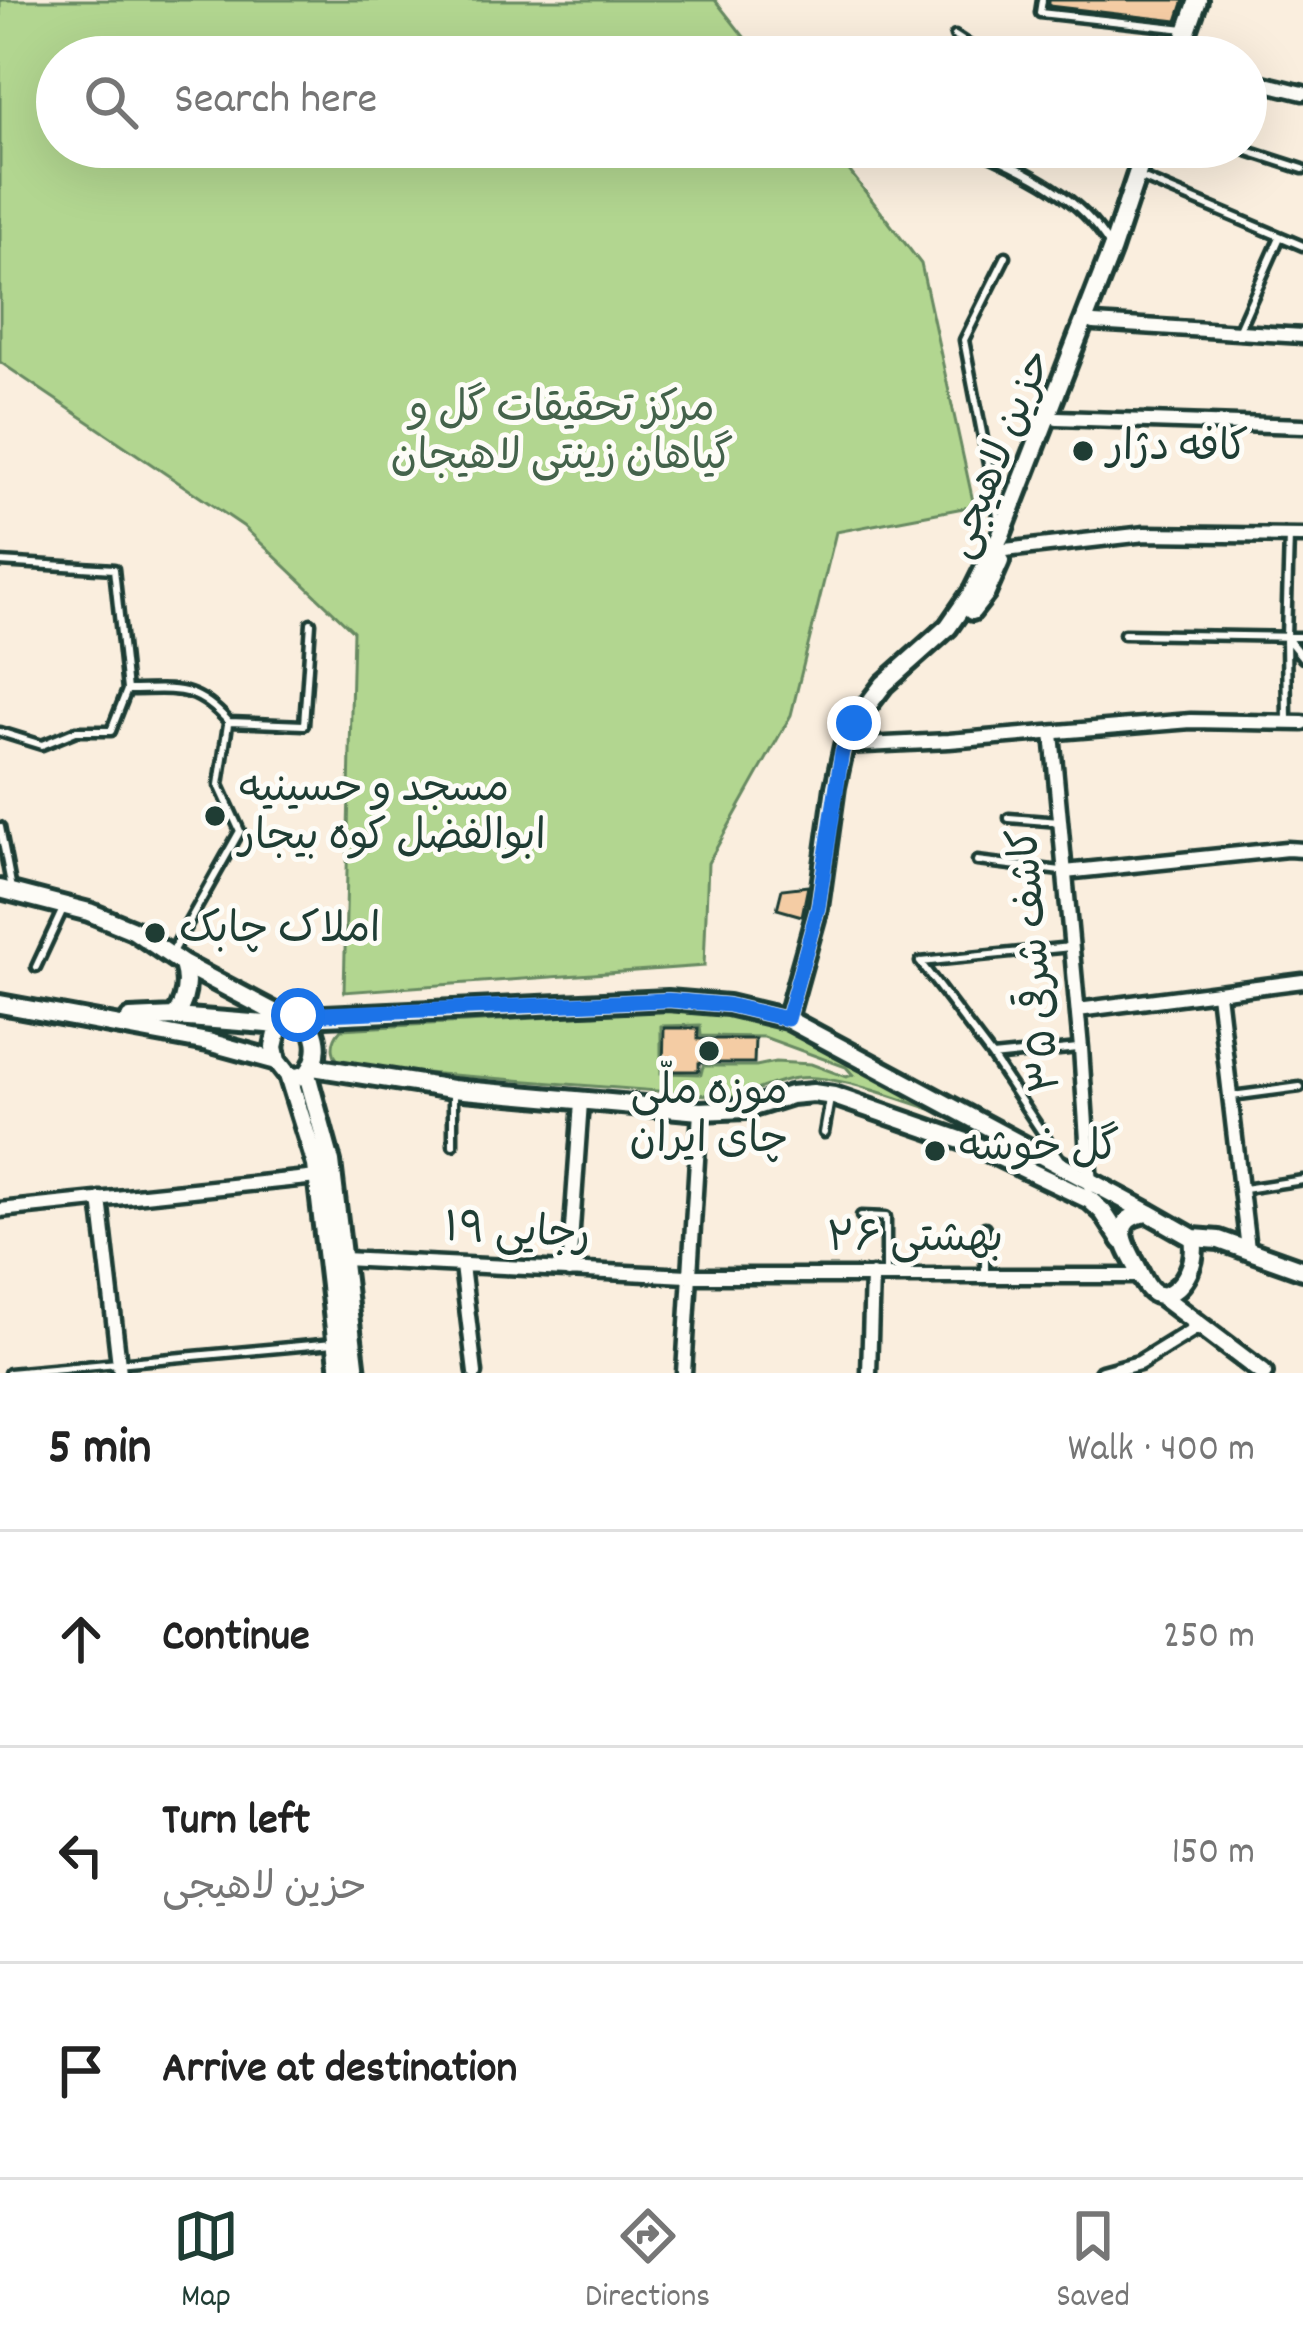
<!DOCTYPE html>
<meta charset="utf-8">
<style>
:root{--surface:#fff;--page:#f2f2f2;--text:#222;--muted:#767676;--line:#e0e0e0;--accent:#1f3d34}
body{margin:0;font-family:Dekko,"Playpen Sans Arabic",sans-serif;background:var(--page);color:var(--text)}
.stop{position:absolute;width:36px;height:36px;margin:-27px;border:9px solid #1a73e8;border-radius:50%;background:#fff}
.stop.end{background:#1a73e8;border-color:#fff;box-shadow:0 3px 12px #0008}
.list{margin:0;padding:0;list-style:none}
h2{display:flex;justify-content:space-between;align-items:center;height:156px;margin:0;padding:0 48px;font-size:51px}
h2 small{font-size:39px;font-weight:400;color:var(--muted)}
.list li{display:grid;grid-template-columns:78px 1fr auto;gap:36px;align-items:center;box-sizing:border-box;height:216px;padding:0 48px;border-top:3px solid var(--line)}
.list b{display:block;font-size:45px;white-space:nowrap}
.list p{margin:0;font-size:39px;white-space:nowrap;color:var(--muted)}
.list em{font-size:39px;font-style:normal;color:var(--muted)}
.icon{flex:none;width:66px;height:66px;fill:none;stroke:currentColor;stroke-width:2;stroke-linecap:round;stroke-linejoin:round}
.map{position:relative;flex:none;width:1303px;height:1373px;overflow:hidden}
.search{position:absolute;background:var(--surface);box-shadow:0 12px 48px #0002;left:36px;right:36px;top:36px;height:132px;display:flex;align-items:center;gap:30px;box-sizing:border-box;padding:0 42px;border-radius:66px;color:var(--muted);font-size:45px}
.sheet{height:804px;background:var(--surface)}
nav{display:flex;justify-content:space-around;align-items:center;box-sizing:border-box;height:168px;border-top:3px solid var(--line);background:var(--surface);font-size:33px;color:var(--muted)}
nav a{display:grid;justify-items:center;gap:6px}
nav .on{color:var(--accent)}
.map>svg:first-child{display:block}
.green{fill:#b2d690;stroke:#688a62;stroke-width:3;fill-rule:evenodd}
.building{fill:#f4cca4;stroke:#1f3d34;stroke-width:3}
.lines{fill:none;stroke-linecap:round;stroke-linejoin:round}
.lane-casing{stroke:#1f3d34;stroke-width:15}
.street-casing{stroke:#1f3d34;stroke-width:21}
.secondary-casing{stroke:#1f3d34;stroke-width:26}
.lane{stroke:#fdfcf7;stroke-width:6}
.street{stroke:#fdfcf7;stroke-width:12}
.secondary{stroke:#fdfcf7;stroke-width:16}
.route{stroke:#1a73e8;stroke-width:15}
.poi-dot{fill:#1f3d34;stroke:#fdfcf7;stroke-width:4.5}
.labels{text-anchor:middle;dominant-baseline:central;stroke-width:10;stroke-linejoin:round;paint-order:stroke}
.park-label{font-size:42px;fill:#44634b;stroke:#fdfcf7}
.poi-label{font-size:42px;fill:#1f3d34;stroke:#fdfcf7;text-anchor:start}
.street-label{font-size:42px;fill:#1f3d34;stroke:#fdfcf7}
</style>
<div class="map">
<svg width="1303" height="1373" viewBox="0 0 1303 1373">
<rect width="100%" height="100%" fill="#faeede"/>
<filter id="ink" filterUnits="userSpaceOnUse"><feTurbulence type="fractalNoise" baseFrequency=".00833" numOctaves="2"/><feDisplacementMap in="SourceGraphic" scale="24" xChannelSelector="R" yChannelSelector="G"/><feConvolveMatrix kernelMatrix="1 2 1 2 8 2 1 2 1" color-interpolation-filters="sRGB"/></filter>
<g filter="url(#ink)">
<path class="green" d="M0,0H715L760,57H57V147H831L921,264L974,506L836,532L791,715L708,863L704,966L344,992L353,631L243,526L0,362Z
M680,1010C692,1011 706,1010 718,1011C792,1020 870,1075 934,1110C897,1099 834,1073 797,1078C778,1080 754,1092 734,1097L348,1067C330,1060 329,1042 341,1029ZM700,1025L701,1036L764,1037L846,1067L853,1075L846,1077L811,1064L775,1062L756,1066H703L701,1074L661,1073V1026Z"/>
<path class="building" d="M1049,0H1184L1177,21L1049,6Z
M808,886L802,916L777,909L782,889Z
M664,1028H698V1039H755L754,1063H699V1071H663Z"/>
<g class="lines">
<g class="lane-casing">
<path id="lane" d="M1042,0L1040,13L1185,29
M955,36L987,57
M972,147C1025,171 1079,194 1110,246
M1125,147L1142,158
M1235,147L1303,169
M1144,179L1303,246
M1239,329L1280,237
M1000,526L964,340L1006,256
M0,562L114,569L127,690L111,731H76L42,745L0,732
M1124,634L1303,637
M1286,637L1303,658
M127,690C176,690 194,683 229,722L304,725L311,623
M1287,722L1286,637L1289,536
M1009,818L1060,822
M0,827L12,889
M977,861L1061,871
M172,952L240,831L219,785L228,724
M920,962L992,1057L1061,1161
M920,962L1071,947
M36,967L63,909
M992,1057L1078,1048
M453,1092V1145
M1232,1096L1300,1087
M824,1133L830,1099
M1244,1189L1303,1180
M861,1216L886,1217V1275
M985,1275V1227
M9,1373L333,1343"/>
</g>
<g class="street-casing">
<path id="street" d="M1246,79L1303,93
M1094,323L1303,336
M1057,418L1303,426
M1005,550L1145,534L1303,536
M1052,733L1081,1048L1090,1186
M844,746L949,741L1191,721L1303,723
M1065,872L1287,849L1303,850
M1218,993L1248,1249
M1078,1010L1303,981
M100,1199L120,1373
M0,1210L317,1177
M343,1259L688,1276H1142
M462,1266L475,1373
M569,1271L581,1102
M684,1373L700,1111
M869,1373L872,1275
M1102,1373L1139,1363L1199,1326"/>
</g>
<g class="secondary-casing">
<path id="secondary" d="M1178,57L1198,0
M972,611L986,593L1000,561
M0,889L89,912L133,930L183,964L285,1018
M0,1004L208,1042L277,1061
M175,1017C186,1000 189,983 183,964
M304,1017L668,1000L728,1005L787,1019L1149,1213
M130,1019L175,1017L279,1025
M787,1019L818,908L835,787L844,746L854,723L884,684L948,627L973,591L1001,535L1112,249L1146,147
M313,1067L452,1089L700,1111L746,1109L791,1095L813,1093L834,1096L972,1144L1090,1200L1103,1212L1122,1241
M307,1074L331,1162L356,1373
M288,1075L297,1077L307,1074C322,1055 320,1027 298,1015L285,1018L279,1025L274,1047L277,1061L288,1075L316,1165L340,1373
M1149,1213L1193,1238C1197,1261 1187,1286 1164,1296C1161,1295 1157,1295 1154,1293C1146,1288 1141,1275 1137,1267C1124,1244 1109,1217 1149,1213Z
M1193,1238L1219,1240L1303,1270
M1160,1295L1263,1373"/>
</g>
<use href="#lane" class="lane"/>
<use href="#street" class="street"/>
<use href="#secondary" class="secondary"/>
</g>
</g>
<g class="lines" filter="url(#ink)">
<path class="route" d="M298,1015L668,1000L728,1005L787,1019L818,908L842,752L854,723"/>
</g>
<g class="poi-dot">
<circle cx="1083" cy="451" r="12"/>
<circle cx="215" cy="816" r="12"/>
<circle cx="155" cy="933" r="12"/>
<circle cx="709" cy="1051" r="12"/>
<circle cx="935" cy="1151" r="12"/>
</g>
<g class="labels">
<g class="park-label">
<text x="562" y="412">مرکز تحقیقات گل و<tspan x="562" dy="48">گیاهان زینتی لاهیجان</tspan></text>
</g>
<g class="poi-label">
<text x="1107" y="451">کافه دژار</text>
<text x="239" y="792">مسجد و حسینیه<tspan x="239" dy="48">ابوالفضل کوه بیجار</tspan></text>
<text x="179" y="933">املاک چابک</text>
<text x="709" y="1095" text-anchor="middle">موزه ملّی<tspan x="709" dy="48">چای ایران</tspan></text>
<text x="959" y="1151">گل خوشه</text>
</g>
<g class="street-label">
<text transform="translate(1002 455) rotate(-68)">حزین لاهیجی</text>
<text transform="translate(1039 960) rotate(-95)">کاشف شرقی ۳۵</text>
<text transform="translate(517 1235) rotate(3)">رجایی ۱۹</text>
<text x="915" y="1242">بهشتی ۲۶</text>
</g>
</g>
</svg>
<div class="stop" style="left:298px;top:1015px"></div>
<div class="stop end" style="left:854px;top:723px"></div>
<div class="search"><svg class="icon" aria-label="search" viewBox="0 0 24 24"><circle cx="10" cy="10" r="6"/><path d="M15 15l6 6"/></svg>Search here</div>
</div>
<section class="sheet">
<h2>5 min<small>Walk · 400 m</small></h2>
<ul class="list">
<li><svg class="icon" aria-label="ahead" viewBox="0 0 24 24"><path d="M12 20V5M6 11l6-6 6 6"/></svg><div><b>Continue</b></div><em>250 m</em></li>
<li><svg class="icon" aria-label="left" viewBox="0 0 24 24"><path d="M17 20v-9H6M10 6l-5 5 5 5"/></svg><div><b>Turn left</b><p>حزین لاهیجی</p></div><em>150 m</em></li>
<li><svg class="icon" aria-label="arrive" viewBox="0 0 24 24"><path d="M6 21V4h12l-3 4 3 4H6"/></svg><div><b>Arrive at destination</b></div></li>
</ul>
</section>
<nav>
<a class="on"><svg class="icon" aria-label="map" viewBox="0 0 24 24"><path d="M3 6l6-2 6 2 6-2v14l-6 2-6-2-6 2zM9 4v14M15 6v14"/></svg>Map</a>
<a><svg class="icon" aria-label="directions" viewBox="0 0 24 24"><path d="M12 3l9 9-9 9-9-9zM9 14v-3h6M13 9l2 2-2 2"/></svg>Directions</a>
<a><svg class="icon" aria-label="saved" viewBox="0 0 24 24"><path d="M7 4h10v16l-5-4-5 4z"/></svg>Saved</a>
</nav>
